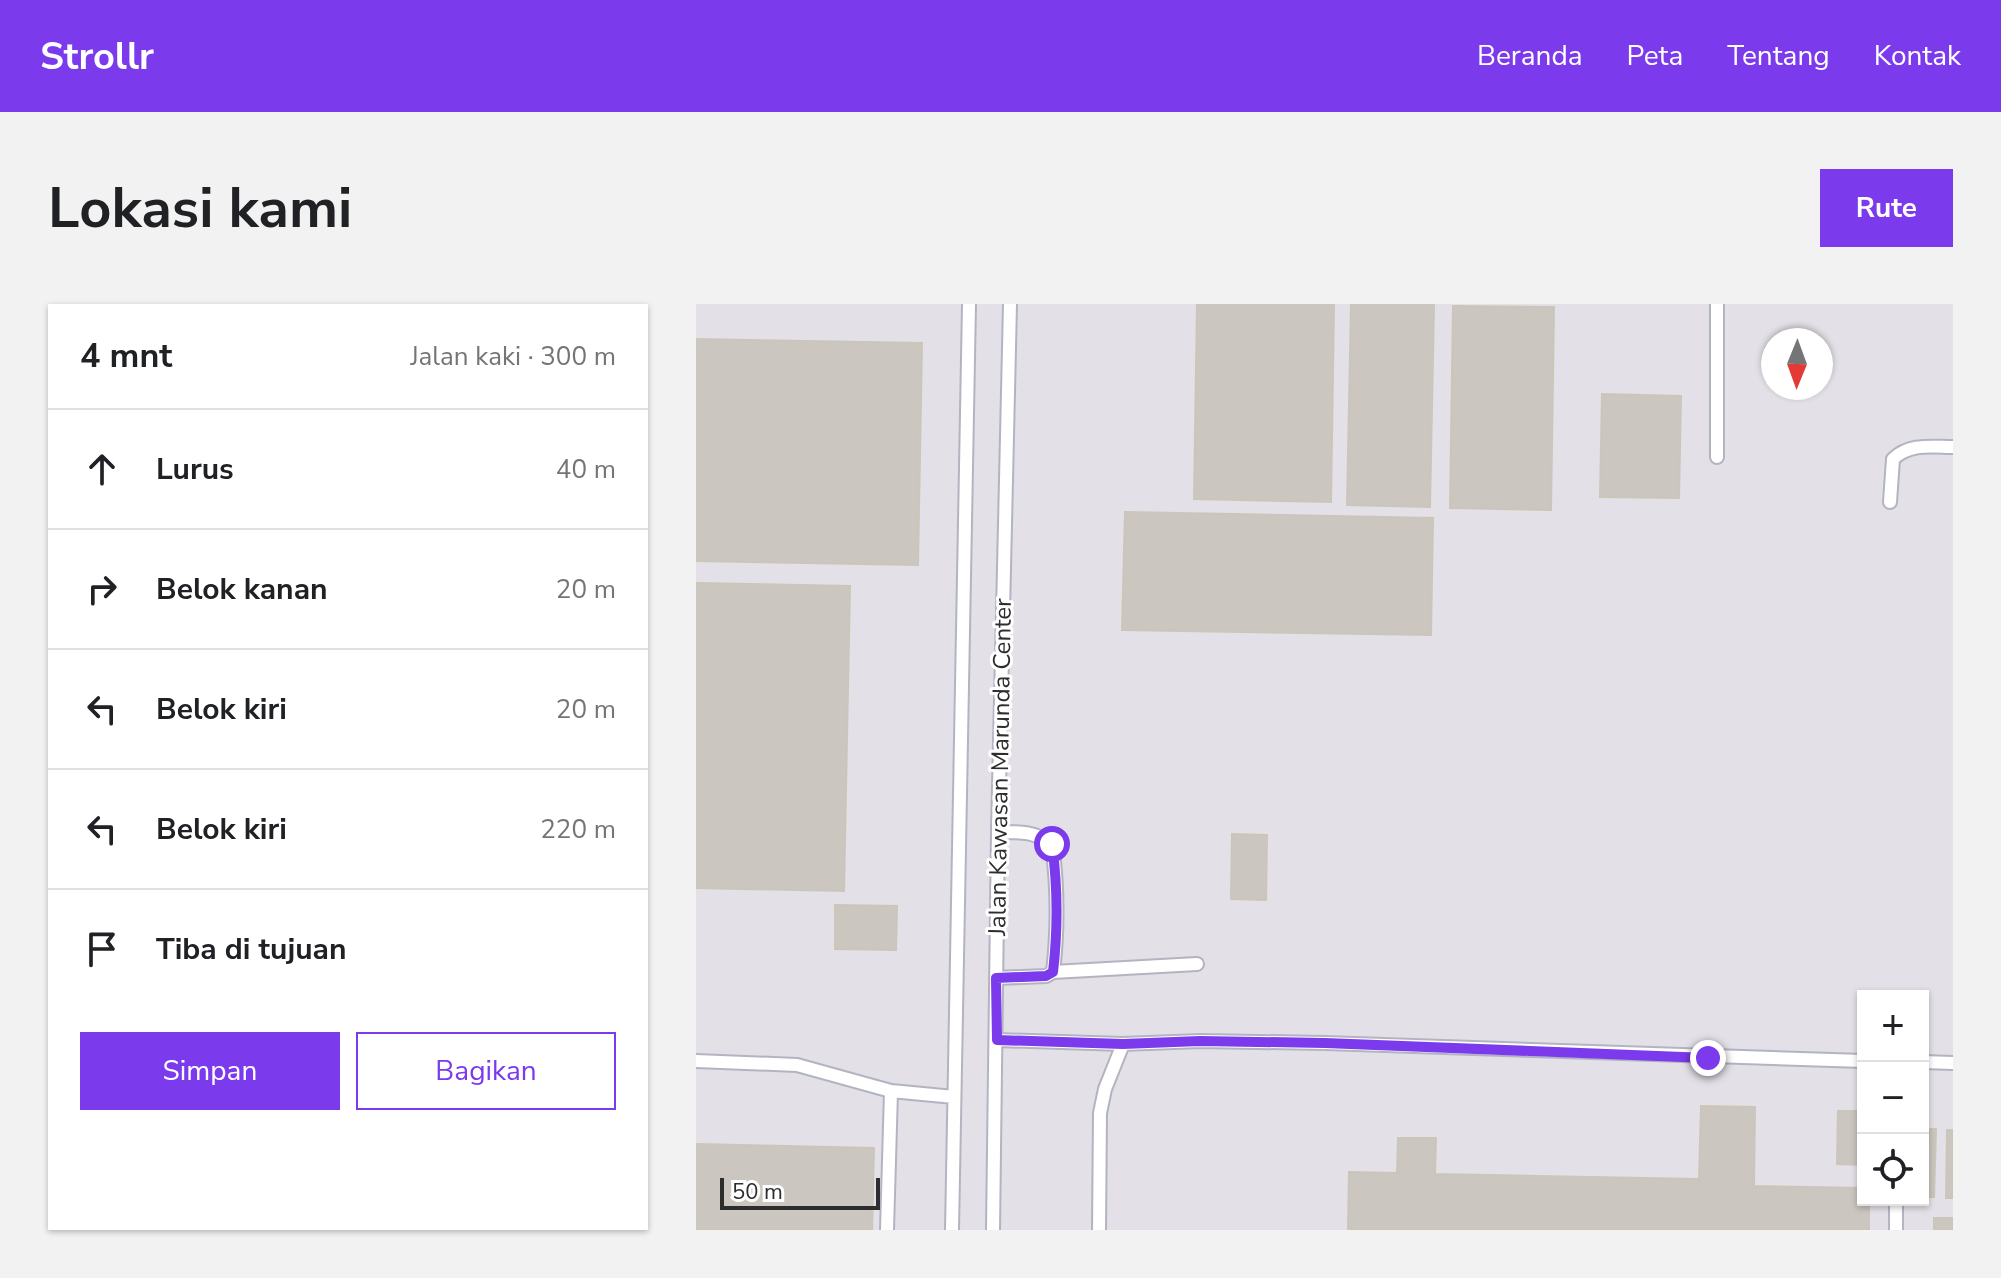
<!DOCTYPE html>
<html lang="id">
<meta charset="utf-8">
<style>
:root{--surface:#fff;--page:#f2f2f2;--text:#202124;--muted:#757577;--line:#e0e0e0;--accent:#7c3aed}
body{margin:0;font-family:"Nunito Sans",sans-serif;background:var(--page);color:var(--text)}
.controls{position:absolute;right:24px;bottom:24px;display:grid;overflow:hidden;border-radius:0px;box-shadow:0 2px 6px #0004}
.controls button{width:72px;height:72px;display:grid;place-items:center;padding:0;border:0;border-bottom:2px solid var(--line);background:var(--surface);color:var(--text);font:40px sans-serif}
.compass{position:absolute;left:1065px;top:24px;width:72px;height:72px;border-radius:50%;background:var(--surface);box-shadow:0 2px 6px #0004;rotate:181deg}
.scale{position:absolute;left:24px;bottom:20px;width:160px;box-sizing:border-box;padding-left:8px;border:4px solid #2d2d2d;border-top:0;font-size:22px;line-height:28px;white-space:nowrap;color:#2d2d2d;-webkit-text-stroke:6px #fff;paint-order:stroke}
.stop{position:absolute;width:24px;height:24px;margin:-18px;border:6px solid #7c3aed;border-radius:50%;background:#fff}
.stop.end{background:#7c3aed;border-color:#fff;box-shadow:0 2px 8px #0008}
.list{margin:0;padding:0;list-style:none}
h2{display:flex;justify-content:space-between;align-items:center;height:104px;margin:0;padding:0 32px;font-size:34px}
h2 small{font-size:26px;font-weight:400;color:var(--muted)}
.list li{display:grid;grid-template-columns:52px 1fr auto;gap:24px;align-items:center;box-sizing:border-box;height:120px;padding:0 32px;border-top:2px solid var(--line)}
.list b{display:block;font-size:30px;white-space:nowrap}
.list em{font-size:26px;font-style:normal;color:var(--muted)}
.actions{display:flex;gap:16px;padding:24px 32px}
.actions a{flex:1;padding:18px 0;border:2px solid var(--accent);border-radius:0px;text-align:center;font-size:28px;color:var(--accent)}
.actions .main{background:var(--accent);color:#fff}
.icon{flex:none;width:44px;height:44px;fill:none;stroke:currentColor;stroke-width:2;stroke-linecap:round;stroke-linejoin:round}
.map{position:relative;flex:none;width:1257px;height:926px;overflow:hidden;border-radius:0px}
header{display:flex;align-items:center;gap:48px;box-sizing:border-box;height:112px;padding:0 40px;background:var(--accent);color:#fff}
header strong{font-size:38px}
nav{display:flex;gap:44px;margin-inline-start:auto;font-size:28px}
.intro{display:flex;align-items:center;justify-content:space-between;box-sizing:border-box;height:192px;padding:0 48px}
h1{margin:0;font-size:56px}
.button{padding:20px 36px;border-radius:0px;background:var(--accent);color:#fff;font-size:28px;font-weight:700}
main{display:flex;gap:48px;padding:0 48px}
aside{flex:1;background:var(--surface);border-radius:0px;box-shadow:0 2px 6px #0004}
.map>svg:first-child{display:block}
.industrial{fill:#e3e0e7;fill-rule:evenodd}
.building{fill:#cbc6bf;stroke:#cbc6b9;stroke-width:2}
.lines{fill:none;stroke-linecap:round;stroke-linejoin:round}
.lane-casing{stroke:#b3b4c1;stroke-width:16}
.lane{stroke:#fff;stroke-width:12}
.route{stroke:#7c3aed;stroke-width:10}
.labels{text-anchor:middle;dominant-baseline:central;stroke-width:6;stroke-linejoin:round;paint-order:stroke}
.street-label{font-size:24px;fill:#2d2d2d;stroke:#fff}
</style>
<header>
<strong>Strollr</strong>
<nav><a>Beranda</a><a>Peta</a><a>Tentang</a><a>Kontak</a></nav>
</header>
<div class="intro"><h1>Lokasi kami</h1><a class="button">Rute</a></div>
<main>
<aside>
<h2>4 mnt<small>Jalan kaki · 300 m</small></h2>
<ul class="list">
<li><svg class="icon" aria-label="ahead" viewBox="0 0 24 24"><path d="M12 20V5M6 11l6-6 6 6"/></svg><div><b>Lurus</b></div><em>40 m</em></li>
<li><svg class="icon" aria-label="right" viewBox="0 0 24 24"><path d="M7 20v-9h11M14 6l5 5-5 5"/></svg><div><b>Belok kanan</b></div><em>20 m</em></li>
<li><svg class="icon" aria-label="left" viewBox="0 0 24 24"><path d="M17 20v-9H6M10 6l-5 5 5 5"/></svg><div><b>Belok kiri</b></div><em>20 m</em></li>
<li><svg class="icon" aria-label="left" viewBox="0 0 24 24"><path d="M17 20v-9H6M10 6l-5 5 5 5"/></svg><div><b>Belok kiri</b></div><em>220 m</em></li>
<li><svg class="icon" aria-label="arrive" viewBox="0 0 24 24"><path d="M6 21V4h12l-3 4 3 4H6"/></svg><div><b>Tiba di tujuan</b></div></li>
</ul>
<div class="actions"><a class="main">Simpan</a><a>Bagikan</a></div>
</aside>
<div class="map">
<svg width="1257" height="926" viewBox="0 0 1257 926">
<rect width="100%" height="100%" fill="#efeae0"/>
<path class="industrial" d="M0,0H1257V926H0ZM1077,36H1125V84H1077ZM1167,692H1227V896H1167Z"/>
<path class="building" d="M501,0H638L635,198L498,195Z
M655,0H738L734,203L651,201Z
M757,2L858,3L855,206L754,204Z
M0,35L226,39L222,261L0,257Z
M906,90L985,92L983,194L904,193Z
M429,208L737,214L735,331L426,326Z
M0,279L154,282L148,587L0,584Z
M536,530L571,531L570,596L535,595Z
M139,601L201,602L200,646L139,645Z
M1005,802L1059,803L1058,882L1167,884V896H1173V926H652L653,868L701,869L702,834H740L739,870L1003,875Z
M1142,807H1167V861L1141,860Z
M1227,825H1240L1238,893H1227Z
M1251,826H1257V894H1250Z
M0,840L178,844L176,926H0Z
M1238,914H1257V926H1238Z"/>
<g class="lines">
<g class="lane-casing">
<path id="lane" d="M1021,0V153
M1194,198L1197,155C1214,139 1235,143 1257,143
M357,668L501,660
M300,674L350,672L357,668C362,625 362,584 356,540C338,527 323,528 302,528
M301,736L427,740L504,737L629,739L1167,757
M0,757L101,761L195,787L258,793
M1227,758L1257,759
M191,926L195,787
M256,926L273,0
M297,926L302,528L314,0
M403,926L404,809L409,785L427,740
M1200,926V896"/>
</g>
<use href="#lane" class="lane"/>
</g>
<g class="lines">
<path class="route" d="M356,540C362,584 362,625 357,668L350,672L300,674L301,736L427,740L504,737L629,739L1012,754"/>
</g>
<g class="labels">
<g class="street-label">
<text transform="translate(304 463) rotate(-89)">Jalan Kawasan Marunda Center</text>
</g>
</g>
</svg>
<div class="controls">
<button>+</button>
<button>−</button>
<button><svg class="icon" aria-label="locate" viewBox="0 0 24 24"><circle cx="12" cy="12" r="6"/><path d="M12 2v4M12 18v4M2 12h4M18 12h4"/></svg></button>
</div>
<svg class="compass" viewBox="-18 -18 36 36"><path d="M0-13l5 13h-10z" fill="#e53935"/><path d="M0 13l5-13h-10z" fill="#757577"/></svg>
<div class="scale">50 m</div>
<div class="stop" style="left:356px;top:540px"></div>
<div class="stop end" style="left:1012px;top:754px"></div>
</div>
</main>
